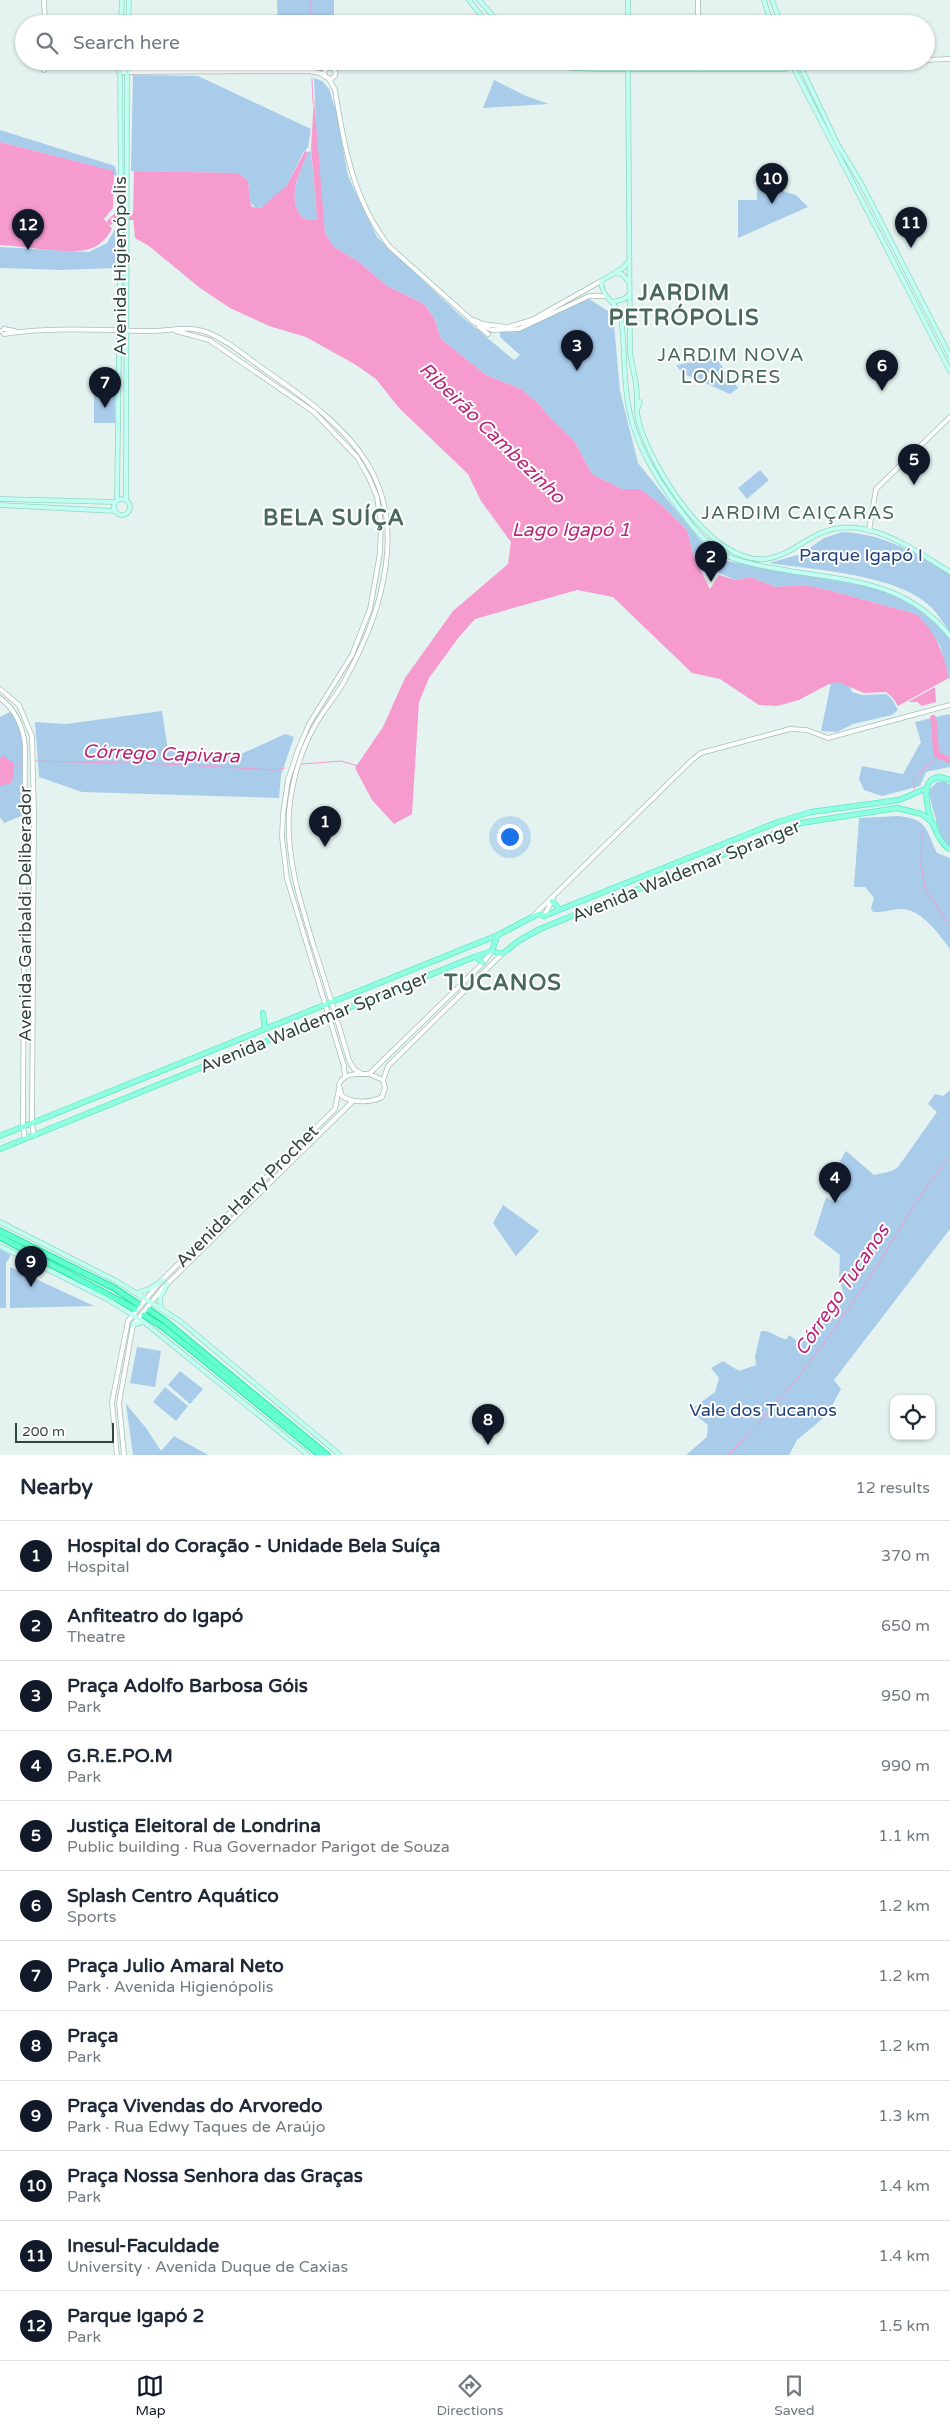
<!DOCTYPE html>
<meta charset="utf-8">
<style>
:root{--surface:#fff;--page:#f2f2f3;--text:#1f2937;--muted:#747a83;--line:#e0e1e3;--accent:#111827}
body{margin:0;font-family:"Varela Round",sans-serif;background:var(--page);color:var(--text)}
.controls{position:absolute;right:15px;bottom:15px;display:grid;overflow:hidden;border-radius:10px;box-shadow:0 1px 4px #0004}
.controls button{width:45px;height:45px;display:grid;place-items:center;padding:0;border:0;border-bottom:1px solid var(--line);background:var(--surface);color:var(--text);font:25px sans-serif}
.scale{position:absolute;left:15px;bottom:12px;width:99px;box-sizing:border-box;padding-left:5px;border:2px solid #33453f;border-top:0;font-size:14px;line-height:18px;white-space:nowrap;color:#33453f;-webkit-text-stroke:4px #fff;paint-order:stroke}
.you{position:absolute;left:509px;top:836px;width:18px;height:18px;margin:-12px;border:4px solid #fff;border-radius:50%;background:#1a73e8;box-shadow:0 0 0 8px #1a73e833}
.badge{display:grid;place-items:center;width:32px;height:32px;border-radius:50%;background:var(--accent);color:#fff;font-size:16px;font-weight:700}
.pin{position:absolute;translate:-50% -41px;filter:drop-shadow(0 1px 2px #0008)}
.pin::after{content:'';position:absolute;top:26px;width:18px;height:15px;background:inherit;clip-path:polygon(0 0,100% 0,50% 100%)}
.list{margin:0;padding:0;list-style:none}
h2{display:flex;justify-content:space-between;align-items:center;height:65px;margin:0;padding:0 20px;font-size:21px}
h2 small{font-size:16px;font-weight:400;color:var(--muted)}
.list li{display:grid;grid-template-columns:32px 1fr auto;gap:15px;align-items:center;box-sizing:border-box;height:70px;padding:0 20px;border-top:1px solid var(--line)}
.list b{display:block;font-size:19px;white-space:nowrap}
.list p{margin:0;font-size:16px;white-space:nowrap;color:var(--muted)}
.list em{font-size:16px;font-style:normal;color:var(--muted)}
.icon{flex:none;width:28px;height:28px;fill:none;stroke:currentColor;stroke-width:2;stroke-linecap:round;stroke-linejoin:round}
.map{position:relative;flex:none;width:950px;height:1455px;overflow:hidden}
.search{position:absolute;background:var(--surface);box-shadow:0 1px 4px #0004;left:15px;right:15px;top:15px;height:55px;display:flex;align-items:center;gap:12px;box-sizing:border-box;padding:0 18px;border-radius:28px;color:var(--muted);font-size:19px}
.sheet{height:905px;background:var(--surface)}
nav{display:flex;justify-content:space-around;align-items:center;box-sizing:border-box;height:70px;border-top:1px solid var(--line);background:var(--surface);font-size:14px;color:var(--muted)}
nav a{display:grid;justify-items:center;gap:2px}
nav .on{color:var(--accent)}
.map>svg:first-child{display:block}
.green{fill:#a9cceb}
.water{fill:#f59bce}
.lines{fill:none;stroke-linecap:round;stroke-linejoin:round}
.stream{stroke:#f59bce;stroke-width:1}
.river{stroke:#f59bce;stroke-width:6}
.tertiary-casing{stroke:#a6bfb7;stroke-width:5.5}
.secondary-casing{stroke:#90d6c5;stroke-width:5.5}
.primary-casing{stroke:#59ebc3;stroke-width:6}
.motorway-casing{stroke:#29e7a6;stroke-width:7}
.tertiary{stroke:#fff;stroke-width:4}
.secondary{stroke:#c2fff2;stroke-width:4}
.primary{stroke:#91ffe2;stroke-width:4.5}
.motorway{stroke:#63ffcf;stroke-width:5}
.labels{text-anchor:middle;dominant-baseline:central;stroke-width:4;stroke-linejoin:round;paint-order:stroke}
.street-label{font-size:18px;fill:#33453f;stroke:#fff}
.park-label{font-size:18px;fill:#23427b;stroke:#fff}
.neighbourhood-label{font-size:19px;letter-spacing:1px;fill:#4a695d;stroke:#fff}
.water-label{font-size:19px;font-style:italic;fill:#b82677;stroke:#fff}
.district-label{font-size:22px;font-weight:bold;letter-spacing:1px;fill:#4a695d;stroke:#fff}
</style>
<div class="map">
<svg width="950" height="1455" viewBox="0 0 950 1455">
<rect width="100%" height="100%" fill="#e4f3ef"/>
<path class="green" d="M277,0H334V24H278Z
M133,75L198,76L311,129L308,147L303,153L287,185L265,206L257,209L250,202L248,181L238,173L131,171Z
M314,78L322,81L329,89L336,111L348,176L377,237L460,315L514,360L520,355L500,337V332L519,329L589,299L613,314L620,391L638,463L701,541L727,561L882,589C908,600 934,615 950,640V681L940,646L916,614L828,590L804,585L776,587L750,577L736,580L701,566L693,554L687,530L659,503L640,489H622L592,474L575,442L550,418L539,404L521,389L486,375L441,339L434,318L424,304L387,286L359,262L334,247L325,233L317,151Z
M494,80L526,96L549,104L483,108Z
M0,130L115,166L117,176L114,175L113,171L0,142Z
M311,151L317,219L313,220L302,218C286,196 299,175 308,152Z
M757,173L765,186L796,195L808,207L738,238V200H757Z
M115,229V268L61,270L0,268V247L89,252L107,243Z
M716,358L738,388L730,394L682,373L676,365Z
M94,394H115V423H94Z
M760,470L769,480L747,499L738,488Z
M842,532C884,534 915,552 950,575V632C944,624 938,614 931,607C897,574 815,570 769,563L801,554L824,538Z
M838,682L849,685L852,692L862,695L886,694L892,699L898,710L892,715L853,724L837,732L821,731L831,683Z
M162,711L168,751L239,755L285,734L294,737L281,775L279,798L82,792L39,777L35,722L66,724Z
M10,712C30,726 24,787 24,810L21,816L4,823L0,817V717Z
M948,714L950,715V767L926,772L920,786L882,796L864,790L859,779L862,766L903,774L921,742L915,722Z
M944,781L950,785V847L941,838L928,791L937,782Z
M898,816C928,819 926,830 937,853L950,858V949C940,935 920,908 901,909C891,909 883,913 873,912L871,908L874,898L865,887H854L859,818Z
M950,1090V1229L834,1380L841,1389L827,1415L797,1440L789,1455H686L707,1437L708,1425L694,1414L693,1408L715,1392L719,1378L711,1368L723,1361L739,1371L756,1365L755,1356L761,1331C772,1330 778,1339 787,1339L789,1335L796,1340L803,1339L846,1299L839,1281L840,1255L814,1235L826,1197L833,1202L840,1199L839,1192L828,1189L832,1175L846,1151L874,1175L892,1171L898,1167L937,1112L928,1104L935,1094L943,1096Z
M503,1205L539,1231L516,1256L493,1223Z
M0,1249L11,1255L6,1263V1308H0Z
M10,1267L94,1306L10,1308Z
M137,1347L161,1351L155,1387L130,1383Z
M180,1371L203,1389L190,1404L168,1385Z
M165,1387L188,1406L176,1421L153,1402Z
M126,1404L146,1428L161,1451L174,1436L208,1455H133Z"/>
<path class="water" d="M314,99L325,233L334,247L359,262L387,286L424,304L434,318L441,339L486,375L521,389L539,404L550,418L575,442L592,474L622,489H640L659,503L687,530L693,554L710,589L719,575L736,580L750,577L776,587L804,585L828,590L916,614C935,631 944,654 949,678L898,706L893,698L886,692L864,693L838,682L827,685L799,700L777,706L759,705L720,679L692,673L613,597L577,590L475,619L459,637L429,678L419,702L412,814L394,824L372,800L355,768L383,727L405,678L453,611L508,564L511,542L481,501L468,474L399,408L376,379L356,365L306,337L269,326L230,308L200,288L149,246L135,238L133,216L134,171L238,173L248,181L250,202L252,207L261,208L287,185L305,151L308,152C299,175 286,196 302,218L313,220L317,219L311,148Z
M0,142L114,171L113,208L104,219L112,229C106,240 97,248 85,250C68,254 21,246 0,245Z
M935,687L936,702L922,706L917,702H908Z
M2,755L14,763V776L11,783L0,786V759Z"/>
<g class="lines">
<path class="stream" d="M310,0V24
M312,78L313,103
M35,761L165,764L275,770L285,768
M302,764L341,761L358,766
M13,768L22,763
M915,791L913,781L937,755
M922,832L921,865L925,888L950,926
M728,1455C787,1397 836,1330 880,1261C903,1225 921,1189 950,1157"/>
<path class="river" d="M110,222L115,217H139
M933,718C936,731 934,743 937,755L950,760"/>
<g class="tertiary-casing">
<path id="tertiary" d="M44,0L45,24
M698,24V0
M926,60L950,59
M698,61V69
M798,62L853,61
M119,66L319,67L326,69
M324.5 73a5.5 5.5 0 1 1 11 0a5.5 5.5 0 1 1-11 0Z
M44,70V61
M119,72L308,71L320,73L326,77
M329,79L335,90C344,146 353,201 390,247L475,323L492,330L519,329L589,296H604
M474,320L483,324L506,327
M479,327L488,334
M4,329L15,331
M502,329L532,320L601,281
M0,331H1
M176,331L209,340L314,412L357,457L369,478L377,497L381,523L380,553L370,609L352,655L309,724L298,750L288,780L283,814L282,837L287,879L344,1066L345,1077
M4,334C52,327 101,330 150,331C167,331 186,326 203,331C224,337 250,360 269,373C354,431 407,480 381,591C374,622 361,650 346,678C338,694 326,707 317,722C301,749 292,781 289,811C286,860 301,904 315,950C327,986 338,1023 349,1060L354,1069L362,1074
M869,531L876,489L950,417
M0,689L19,705L32,736L34,813L32,1123L34,1136
M0,698C16,710 23,726 25,746L23,1126L25,1139
M533,916L692,760L701,753L790,729L807,730L828,738L950,705
M544,916L553,899
M369,1074L483,963L492,951
M369,1074L383,1080L385,1088L382,1097C371,1103 352,1103 342,1096L339,1085C343,1072 358,1074 369,1074Z
M383,1080L388,1066L502,954
M117,1455L112,1402L128,1321L160,1282L335,1109L339,1089
M124,1455L119,1403L133,1325L162,1289L353,1101"/>
</g>
<g class="secondary-casing">
<path id="secondary" d="M469,0L488,24
M479,0L500,24
M628,0V24
M764,0L771,24
M772,0L781,24
M121,24L122,0
M128,24L129,0
M549,61L571,68L599,69H785L794,64
M595,61H620
M628,61L630,352C631,363 635,374 636,385C638,398 635,410 639,423C652,468 711,565 766,559C788,556 802,541 821,533C867,514 912,549 950,572
M790,61L950,371
M798,61L838,145L861,183L950,356
M629,261L623,268L601,281C602,298 615,301 621,316C626,353 622,389 633,425C642,454 657,478 674,502C688,521 705,545 727,556C743,563 762,566 778,569C845,581 904,579 950,636
M615,273L622,274L629,282
M613,302L624,299L629,295
M637,410L640,402
M114 507a8 8 0 1 1 16 0a8 8 0 1 1-16 0Z
M0,499L115,502
M117,500L121,206L120,61
M126,500L127,61
M0,505L115,511
M0,1222L118,1282L180,1321L340,1455
M0,1246L107,1299L144,1322L308,1455
M137,1293L149,1289L163,1280
M161,1309L160,1298L167,1284
M133,1325L143,1322"/>
</g>
<g class="primary-casing">
<path id="primary" d="M950,780C906,762 934,844 950,849
M552,901L559,909
M492,951L497,936
M476,957L483,963
M263,1013L265,1029
M0,1136L498,935L538,914L544,916L778,822L811,812L899,800L925,789
M0,1149L474,957L492,951L502,954L520,940L540,929L801,823L897,808L922,814L934,824"/>
</g>
<g class="motorway-casing">
<path id="motorway" d="M0,1231L114,1288L138,1304
M0,1237L135,1309
M149,1310L164,1320L327,1455
M144,1315L163,1327L320,1455"/>
</g>
<use href="#tertiary" class="tertiary"/>
<use href="#secondary" class="secondary"/>
<use href="#primary" class="primary"/>
<use href="#motorway" class="motorway"/>
</g>
<g class="labels">
<g class="street-label">
<text transform="translate(120 266) rotate(-90)">Avenida Higienópolis</text>
<text transform="translate(686 871) rotate(-22)">Avenida Waldemar Spranger</text>
<text transform="translate(25 914) rotate(-90)">Avenida Garibaldi Deliberador</text>
<text transform="translate(314 1022) rotate(-22)">Avenida Waldemar Spranger</text>
<text transform="translate(247 1196) rotate(-45)">Avenida Harry Prochet</text>
</g>
<g class="park-label">
<text x="861" y="555">Parque Igapó I</text>
<text x="763" y="1410">Vale dos Tucanos</text>
</g>
<g class="neighbourhood-label">
<text x="731" y="355">JARDIM NOVA<tspan x="731" dy="22">LONDRES</tspan></text>
<text x="798" y="513">JARDIM CAIÇARAS</text>
</g>
<g class="water-label">
<text transform="translate(492 433) rotate(44)">Ribeirão Cambezinho</text>
<text x="571" y="530">Lago Igapó 1</text>
<text transform="translate(161 754) rotate(2)">Córrego Capivara</text>
<text transform="translate(842 1290) rotate(-56)">Córrego Tucanos</text>
</g>
<g class="district-label">
<text x="684" y="293">JARDIM<tspan x="684" dy="25">PETRÓPOLIS</tspan></text>
<text x="334" y="518">BELA SUÍÇA</text>
<text x="503" y="983">TUCANOS</text>
</g>
</g>
</svg>
<div class="controls">
<button><svg class="icon" aria-label="locate" viewBox="0 0 24 24"><circle cx="12" cy="12" r="6"/><path d="M12 2v4M12 18v4M2 12h4M18 12h4"/></svg></button>
</div>
<div class="scale">200 m</div>
<div class="you"></div>
<div class="pin badge" style="left:325px;top:847px">1</div>
<div class="pin badge" style="left:711px;top:582px">2</div>
<div class="pin badge" style="left:577px;top:371px">3</div>
<div class="pin badge" style="left:835px;top:1203px">4</div>
<div class="pin badge" style="left:914px;top:485px">5</div>
<div class="pin badge" style="left:882px;top:391px">6</div>
<div class="pin badge" style="left:105px;top:408px">7</div>
<div class="pin badge" style="left:488px;top:1445px">8</div>
<div class="pin badge" style="left:31px;top:1287px">9</div>
<div class="pin badge" style="left:772px;top:204px">10</div>
<div class="pin badge" style="left:911px;top:248px">11</div>
<div class="pin badge" style="left:28px;top:250px">12</div>
<div class="search"><svg class="icon" aria-label="search" viewBox="0 0 24 24"><circle cx="10" cy="10" r="6"/><path d="M15 15l6 6"/></svg>Search here</div>
</div>
<section class="sheet">
<h2>Nearby<small>12 results</small></h2>
<ul class="list">
<li><span class="badge">1</span><div><b>Hospital do Coração - Unidade Bela Suíça</b><p>Hospital</p></div><em>370 m</em></li>
<li><span class="badge">2</span><div><b>Anfiteatro do Igapó</b><p>Theatre</p></div><em>650 m</em></li>
<li><span class="badge">3</span><div><b>Praça Adolfo Barbosa Góis</b><p>Park</p></div><em>950 m</em></li>
<li><span class="badge">4</span><div><b>G.R.E.PO.M</b><p>Park</p></div><em>990 m</em></li>
<li><span class="badge">5</span><div><b>Justiça Eleitoral de Londrina</b><p>Public building · Rua Governador Parigot de Souza</p></div><em>1.1 km</em></li>
<li><span class="badge">6</span><div><b>Splash Centro Aquático</b><p>Sports</p></div><em>1.2 km</em></li>
<li><span class="badge">7</span><div><b>Praça Julio Amaral Neto</b><p>Park · Avenida Higienópolis</p></div><em>1.2 km</em></li>
<li><span class="badge">8</span><div><b>Praça</b><p>Park</p></div><em>1.2 km</em></li>
<li><span class="badge">9</span><div><b>Praça Vivendas do Arvoredo</b><p>Park · Rua Edwy Taques de Araújo</p></div><em>1.3 km</em></li>
<li><span class="badge">10</span><div><b>Praça Nossa Senhora das Graças</b><p>Park</p></div><em>1.4 km</em></li>
<li><span class="badge">11</span><div><b>Inesul-Faculdade</b><p>University · Avenida Duque de Caxias</p></div><em>1.4 km</em></li>
<li><span class="badge">12</span><div><b>Parque Igapó 2</b><p>Park</p></div><em>1.5 km</em></li>
</ul>
</section>
<nav>
<a class="on"><svg class="icon" aria-label="map" viewBox="0 0 24 24"><path d="M3 6l6-2 6 2 6-2v14l-6 2-6-2-6 2zM9 4v14M15 6v14"/></svg>Map</a>
<a><svg class="icon" aria-label="directions" viewBox="0 0 24 24"><path d="M12 3l9 9-9 9-9-9zM9 14v-3h6M13 9l2 2-2 2"/></svg>Directions</a>
<a><svg class="icon" aria-label="saved" viewBox="0 0 24 24"><path d="M7 4h10v16l-5-4-5 4z"/></svg>Saved</a>
</nav>
